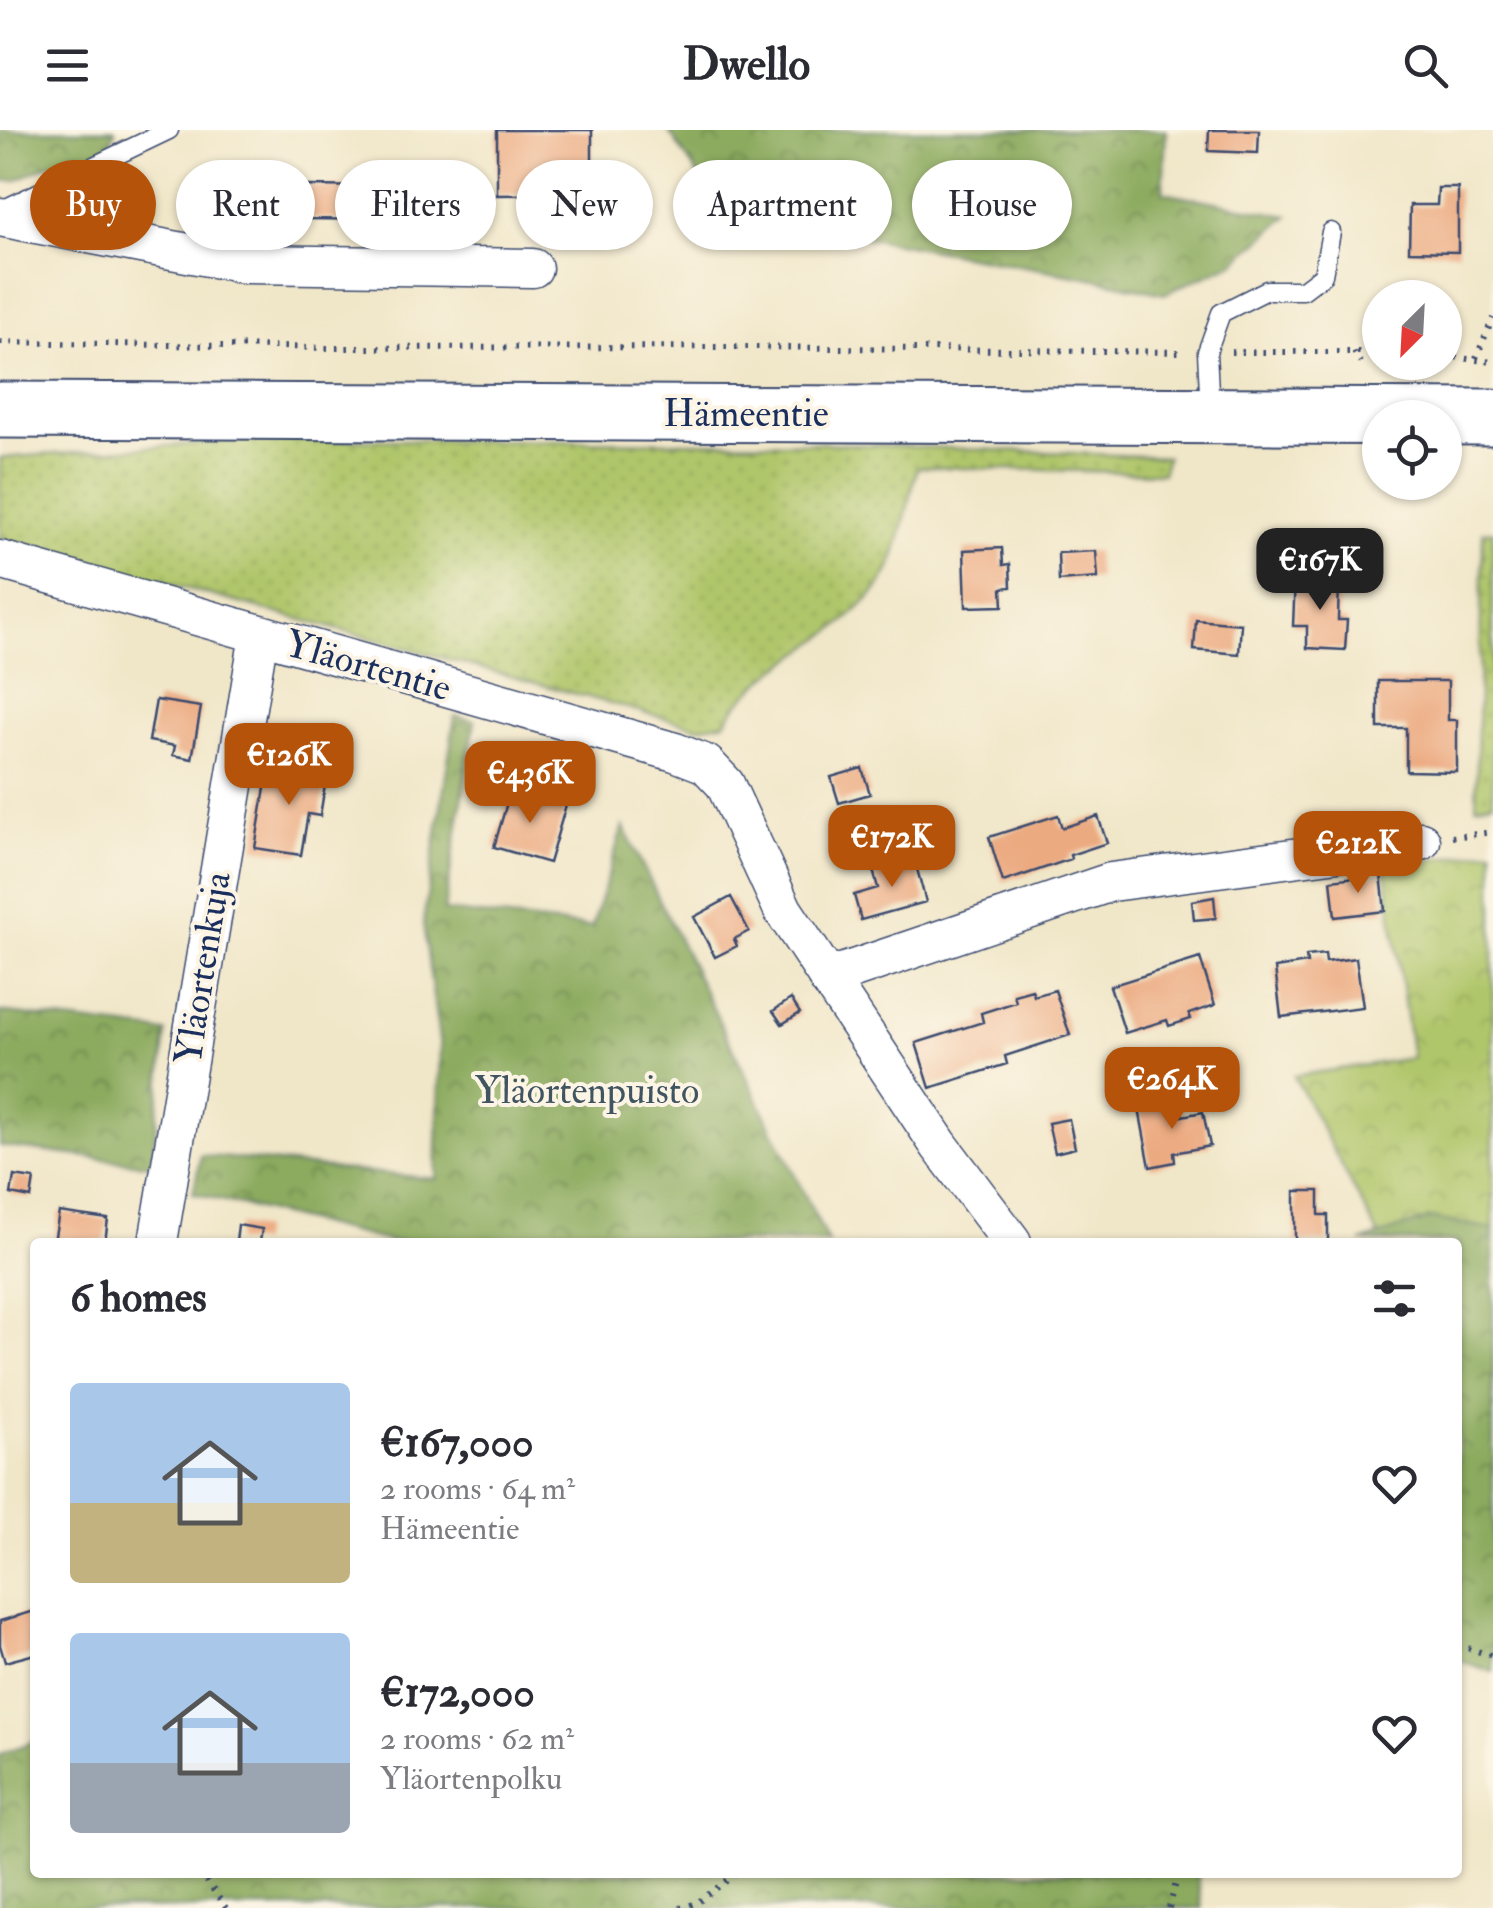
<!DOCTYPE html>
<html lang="en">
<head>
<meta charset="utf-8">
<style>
	:root { --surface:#fff; --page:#f2f2f3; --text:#2b2b33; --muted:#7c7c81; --accent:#b45309 }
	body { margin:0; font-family:"IM FELL Double Pica",serif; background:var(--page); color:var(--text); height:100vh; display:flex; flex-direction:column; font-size:38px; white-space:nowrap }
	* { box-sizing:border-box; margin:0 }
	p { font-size:32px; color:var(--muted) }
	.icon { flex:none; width:55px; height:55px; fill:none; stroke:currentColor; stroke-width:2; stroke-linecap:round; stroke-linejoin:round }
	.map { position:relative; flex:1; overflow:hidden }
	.panel { position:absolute; left:30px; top:1108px; width:1432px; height:640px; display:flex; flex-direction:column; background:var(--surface); border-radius:10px; box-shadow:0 2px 8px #0004 }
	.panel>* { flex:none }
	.banner { position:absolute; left:30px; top:30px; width:1435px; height:90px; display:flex; gap:20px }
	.needle { width:65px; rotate:204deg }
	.controls { position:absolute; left:1362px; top:150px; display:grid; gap:20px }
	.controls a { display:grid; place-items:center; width:100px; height:100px; border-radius:50%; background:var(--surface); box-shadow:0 2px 8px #0004; font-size:50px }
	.price { position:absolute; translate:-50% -85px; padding:0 22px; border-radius:20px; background:var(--accent); color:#fff; font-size:32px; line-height:65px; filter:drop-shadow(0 2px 5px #0008) }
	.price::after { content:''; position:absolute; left:50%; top:60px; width:30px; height:22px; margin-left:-15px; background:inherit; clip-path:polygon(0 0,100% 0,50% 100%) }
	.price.active { background:#222; color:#fff }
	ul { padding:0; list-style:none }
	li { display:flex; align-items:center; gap:30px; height:250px; padding:0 40px }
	li span { display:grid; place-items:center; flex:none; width:280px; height:200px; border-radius:10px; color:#555 }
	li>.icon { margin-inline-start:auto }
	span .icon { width:120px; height:120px; fill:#fffc; stroke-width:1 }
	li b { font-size:42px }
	h2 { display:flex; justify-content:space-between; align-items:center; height:120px; padding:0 40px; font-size:42px }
	.tag { padding:0 35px; border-radius:45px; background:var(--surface); box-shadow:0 2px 8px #0004; font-size:35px; line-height:90px }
	.tag.active { background:var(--accent); color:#fff }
	header { display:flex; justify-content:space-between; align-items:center; height:130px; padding:0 40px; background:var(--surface); font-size:45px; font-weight:700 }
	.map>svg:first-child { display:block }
	.grass { fill:url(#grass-dots); stroke:#667a64; stroke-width:2.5 }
	.forest { fill:url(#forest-crowns); stroke:#546d5e; stroke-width:2.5 }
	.park { fill:url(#park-crowns); stroke:#667a64; stroke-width:2.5 }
	.building { fill:#ecaa81 }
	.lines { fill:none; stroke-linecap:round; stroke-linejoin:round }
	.service-casing { stroke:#3b4a6e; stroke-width:21 }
	.minor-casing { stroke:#3b4a6e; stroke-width:41 }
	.trunk-casing { stroke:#3b4a6e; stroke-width:59 }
	.path { stroke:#3b4a6e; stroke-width:6; stroke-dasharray:2.5 8; stroke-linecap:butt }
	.service { stroke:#fff; stroke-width:18 }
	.minor { stroke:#fff; stroke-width:38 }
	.trunk { stroke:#fff; stroke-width:55 }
	.labels { text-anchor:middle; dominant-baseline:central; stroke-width:8; stroke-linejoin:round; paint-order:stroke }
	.street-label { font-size:38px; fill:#1b2f5e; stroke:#fcf5e5 }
	.park-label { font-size:38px; fill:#405561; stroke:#fcf5e5 }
</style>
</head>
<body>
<header><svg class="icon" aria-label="menu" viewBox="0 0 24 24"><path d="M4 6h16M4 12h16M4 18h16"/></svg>Dwello<svg class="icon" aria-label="search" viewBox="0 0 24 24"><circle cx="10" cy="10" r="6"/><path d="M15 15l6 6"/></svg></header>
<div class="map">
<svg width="1493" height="1778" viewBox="0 0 1493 1778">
	<defs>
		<pattern id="grass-dots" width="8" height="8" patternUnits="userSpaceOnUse" patternTransform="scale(2.5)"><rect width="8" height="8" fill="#b0c66a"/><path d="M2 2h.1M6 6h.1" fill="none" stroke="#97aa5e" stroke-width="1.8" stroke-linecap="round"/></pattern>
		<pattern id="forest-crowns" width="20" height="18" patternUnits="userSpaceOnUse" patternTransform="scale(2.5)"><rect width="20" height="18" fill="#8cab5e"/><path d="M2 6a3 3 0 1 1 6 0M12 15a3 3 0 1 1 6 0" fill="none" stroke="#728c51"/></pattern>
		<pattern id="park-crowns" width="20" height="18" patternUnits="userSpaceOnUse" patternTransform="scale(2.5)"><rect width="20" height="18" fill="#b0c66a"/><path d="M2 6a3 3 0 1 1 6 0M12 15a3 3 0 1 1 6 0" fill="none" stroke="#97aa5e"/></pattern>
	</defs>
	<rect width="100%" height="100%" fill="#fcf5e5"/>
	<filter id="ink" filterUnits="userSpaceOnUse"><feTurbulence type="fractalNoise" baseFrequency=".01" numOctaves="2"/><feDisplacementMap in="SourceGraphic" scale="20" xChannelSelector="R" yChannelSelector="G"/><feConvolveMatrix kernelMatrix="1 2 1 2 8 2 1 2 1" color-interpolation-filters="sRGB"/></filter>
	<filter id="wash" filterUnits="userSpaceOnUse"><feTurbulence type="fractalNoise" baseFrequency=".0048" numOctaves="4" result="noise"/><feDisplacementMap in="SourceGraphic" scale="40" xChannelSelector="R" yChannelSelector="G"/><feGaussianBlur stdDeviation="2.25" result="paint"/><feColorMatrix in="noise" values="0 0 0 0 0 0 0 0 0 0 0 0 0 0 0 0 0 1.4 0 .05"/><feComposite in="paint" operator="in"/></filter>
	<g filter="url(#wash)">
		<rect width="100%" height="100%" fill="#f0e6c8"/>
		<path class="grass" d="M 261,309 L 821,313 L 1167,327 L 1162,343 L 918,337 C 909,364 898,428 885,448 C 844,511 763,530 725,592 L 698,597 L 0,408 L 0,328 Z
			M 1493,401 L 1493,672 L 1476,675 L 1483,402 Z"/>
		<path class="forest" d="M 0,0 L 115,0 L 105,31 L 76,22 L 16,50 L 0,51 Z
			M 668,0 L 1166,0 L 1163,62 L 1288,86 L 1234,133 L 1164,164 L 1091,148 L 779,92 L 707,59 Z
			M 455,586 L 475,591 L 444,781 L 592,797 L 623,696 L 828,1112 L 391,1112 L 193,1063 L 201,1025 L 436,1049 L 440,917 L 423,793 Z
			M 0,882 L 166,902 L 152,1035 L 0,1016 Z
			M 1430,1088 L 1493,1099 L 1493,1542 L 1458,1530 L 1458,1112 L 1361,1112 Z
			M 35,1611 L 35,1742 L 1197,1742 L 1202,1778 L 0,1778 L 0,1624 Z"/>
		<path class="park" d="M 1493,720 L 1493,1099 L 1430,1088 L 1379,1106 L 1294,946 L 1412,928 L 1385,737 Z"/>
		<g id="blocks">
			<path class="building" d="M 497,0 L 592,0 L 592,38 L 622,37 L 622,64 L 497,65 Z
				M 1209,0 L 1259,0 L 1258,23 L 1208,21 Z
				M 308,56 L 450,58 L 449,91 L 308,89 Z
				M 1438,58 L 1458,58 L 1458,122 L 1409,121 L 1410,75 L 1437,75 Z
				M 1002,418 L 1003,435 L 1010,434 L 1011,457 L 1002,458 L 1003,476 L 966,477 L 964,420 Z
				M 1096,421 L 1098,448 L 1059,451 L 1058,423 Z
				M 1295,447 L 1339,449 L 1338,490 L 1347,490 L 1345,520 L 1307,518 L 1307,496 L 1293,496 Z
				M 1196,490 L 1241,494 L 1239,524 L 1194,520 Z
				M 1378,551 L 1448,551 L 1448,590 L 1457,590 L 1457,642 L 1406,641 L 1406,598 L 1378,598 Z
				M 156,570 L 201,577 L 192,629 L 173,625 L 175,616 L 149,611 Z
				M 269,634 L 327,643 L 320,686 L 308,684 L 301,725 L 255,718 Z
				M 862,638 L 870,664 L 839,673 L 831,647 Z
				M 511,659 L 566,675 L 549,733 L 494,717 Z
				M 1058,685 L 1062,698 L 1098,686 L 1107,713 L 1070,725 L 1071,729 L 1003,752 L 989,707 Z
				M 914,728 L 926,772 L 861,790 L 854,765 L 878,758 L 873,740 Z
				M 1381,744 L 1385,781 L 1335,787 L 1331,750 Z
				M 731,767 L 749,801 L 734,809 L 737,816 L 715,827 L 694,787 Z
				M 1214,767 L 1216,788 L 1194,790 L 1192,771 Z
				M 1325,824 L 1326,832 L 1356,828 L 1363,877 L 1281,887 L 1275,838 L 1307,833 L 1306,826 Z
				M 1200,828 L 1215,875 L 1189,884 L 1191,889 L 1169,896 L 1167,890 L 1125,903 L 1110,856 Z
				M 1032,860 L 1034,866 L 1055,860 L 1070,905 L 1005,926 L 1007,934 L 930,958 L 916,913 L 983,892 L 981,883 L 1016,872 L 1014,865 Z
				M 791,869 L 800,883 L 782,894 L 773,881 Z
				M 1179,972 L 1182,986 L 1203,982 L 1210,1016 L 1174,1023 L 1175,1032 L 1150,1037 L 1139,979 Z
				M 1069,989 L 1075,1018 L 1055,1023 L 1048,993 Z
				M 14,1046 L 34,1049 L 31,1068 L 11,1064 Z
				M 1295,1061 L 1319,1061 L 1319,1085 L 1328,1085 L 1328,1112 L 1295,1112 Z
				M 59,1082 L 108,1089 L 105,1112 L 54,1112 Z
				M 238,1095 L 262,1099 L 260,1112 L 236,1112 Z
				M 35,1481 L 35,1524 L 5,1532 L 0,1515 L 0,1491 Z"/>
		</g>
	</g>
	<g filter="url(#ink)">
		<use href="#blocks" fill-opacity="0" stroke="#3b4a6e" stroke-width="2.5"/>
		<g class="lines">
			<g class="service-casing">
				<path id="service" d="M 0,81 L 169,0
					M 1210,281 L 1207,222 L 1221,183 L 1267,160 L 1303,160 L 1323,145 L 1331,102"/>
			</g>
			<g class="minor-casing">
				<path id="minor" d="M 0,87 L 245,134 L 533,138
					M 0,430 L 675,622 L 706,634 L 725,654 L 783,780 L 939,1015 L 1012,1112
					M 827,848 L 1111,752 L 1421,711
					M 158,1112 L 259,505"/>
			</g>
			<g class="trunk-casing">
				<path id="trunk" d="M 0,280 L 1493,287"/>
			</g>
			<path class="path" d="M 0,212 L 332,218 L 751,217 L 1184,222
				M 1231,222 L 1380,222
				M 1354,222 L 1364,238
				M 1445,226 L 1493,232
				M 1476,228 L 1493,188
				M 1452,707 L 1493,702
				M 1458,1515 L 1493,1526
				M 200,1742 L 226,1778
				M 680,1778 L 697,1773 L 738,1742
				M 1169,1778 L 1179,1742"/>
			<use href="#service" class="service"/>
			<use href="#minor" class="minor"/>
			<use href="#trunk" class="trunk"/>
		</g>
	</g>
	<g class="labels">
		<g class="street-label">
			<text x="746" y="284">Hämeentie</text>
			<text transform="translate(368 536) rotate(16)">Yläortentie</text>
			<text transform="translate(203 838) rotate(-81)">Yläortenkuja</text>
		</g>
		<g class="park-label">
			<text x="587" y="961">Yläortenpuisto</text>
		</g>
	</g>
</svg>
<div class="controls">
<a><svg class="needle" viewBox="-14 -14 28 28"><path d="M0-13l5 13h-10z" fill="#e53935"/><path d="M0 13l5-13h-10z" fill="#7c7c81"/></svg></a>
<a><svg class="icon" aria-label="locate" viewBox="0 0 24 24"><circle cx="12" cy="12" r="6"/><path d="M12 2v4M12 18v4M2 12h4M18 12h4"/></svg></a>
</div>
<b class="price active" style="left:1320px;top:483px">€167K</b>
<b class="price" style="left:289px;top:678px">€126K</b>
<b class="price" style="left:530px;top:696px">€436K</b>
<b class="price" style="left:892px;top:760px">€172K</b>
<b class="price" style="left:1358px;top:766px">€212K</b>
<b class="price" style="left:1172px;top:1002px">€264K</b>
<div class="banner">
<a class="tag active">Buy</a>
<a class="tag">Rent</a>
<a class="tag">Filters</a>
<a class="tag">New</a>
<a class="tag">Apartment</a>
<a class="tag">House</a>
</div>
<section class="panel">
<h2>6 homes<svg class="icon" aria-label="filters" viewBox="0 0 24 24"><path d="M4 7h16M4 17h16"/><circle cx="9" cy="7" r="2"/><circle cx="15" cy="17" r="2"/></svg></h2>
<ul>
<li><span style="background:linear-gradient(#a9c7e8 60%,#c2b280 0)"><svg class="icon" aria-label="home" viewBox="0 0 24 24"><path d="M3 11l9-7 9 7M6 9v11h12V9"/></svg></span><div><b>€167,000</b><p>2 rooms · 64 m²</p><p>Hämeentie</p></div><svg class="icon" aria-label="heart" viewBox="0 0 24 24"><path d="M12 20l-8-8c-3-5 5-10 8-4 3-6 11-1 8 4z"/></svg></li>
<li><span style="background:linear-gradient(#a9c7e8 65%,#9aa5b1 0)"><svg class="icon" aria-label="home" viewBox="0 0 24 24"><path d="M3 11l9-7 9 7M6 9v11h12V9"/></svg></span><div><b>€172,000</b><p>2 rooms · 62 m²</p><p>Yläortenpolku</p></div><svg class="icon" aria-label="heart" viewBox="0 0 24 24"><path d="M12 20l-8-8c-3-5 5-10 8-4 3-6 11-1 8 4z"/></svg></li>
</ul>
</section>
</div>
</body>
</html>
